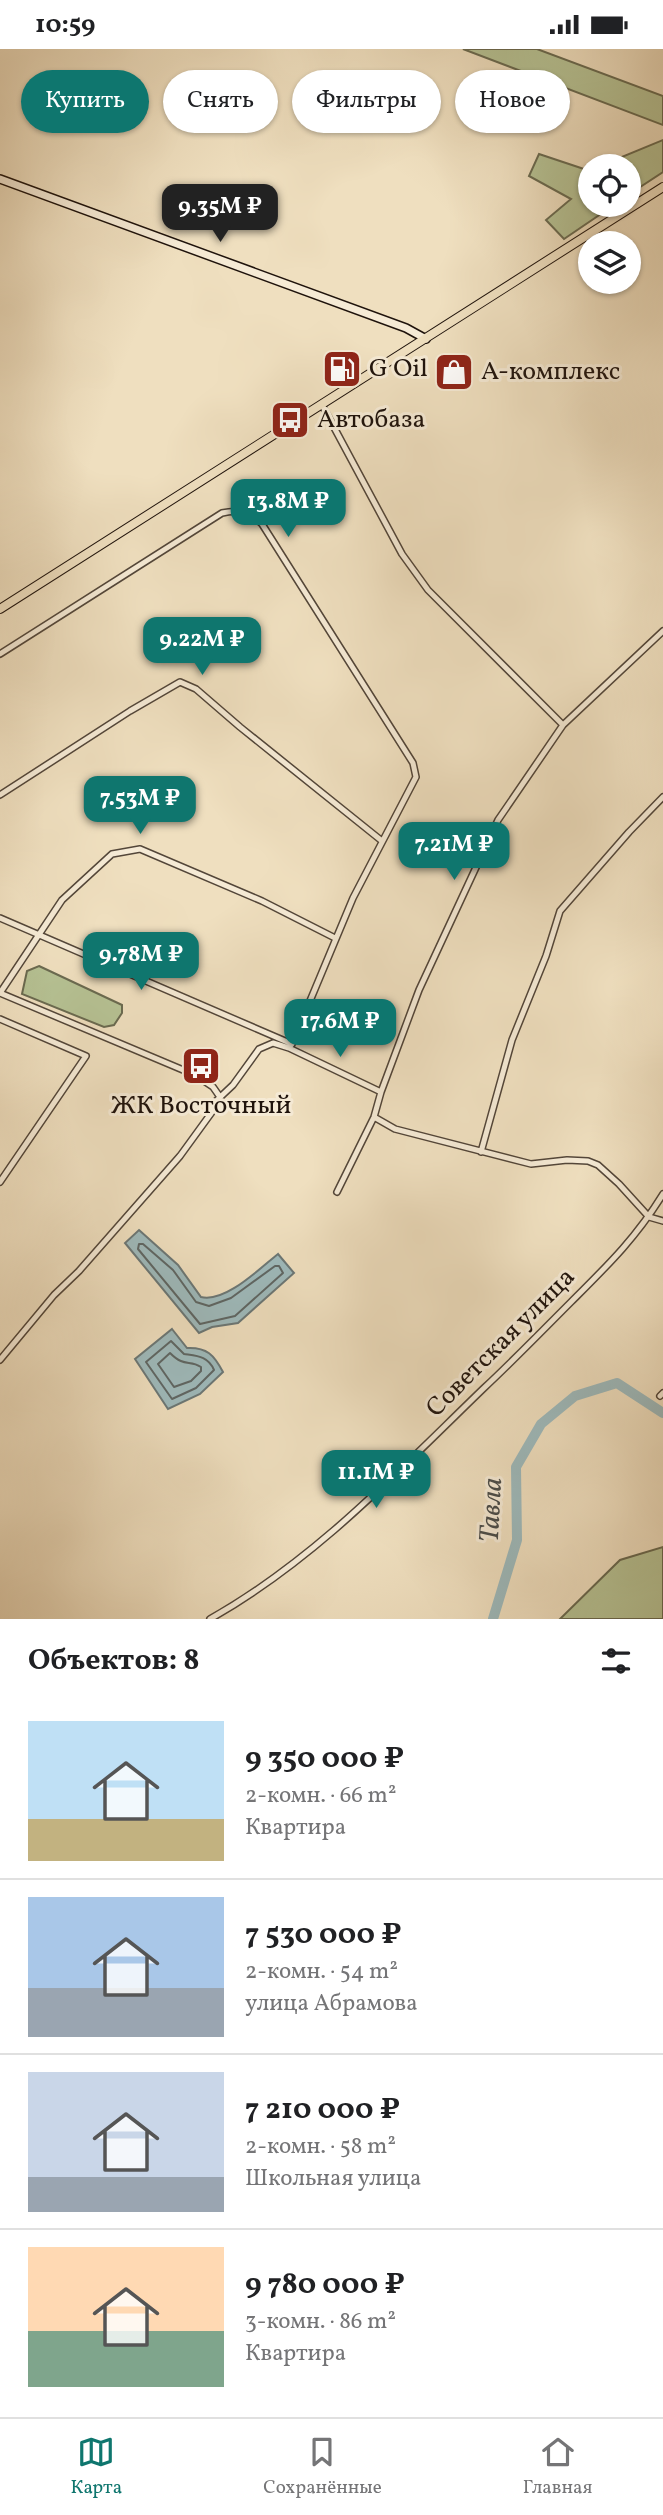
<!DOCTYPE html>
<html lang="ru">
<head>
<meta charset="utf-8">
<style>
	:root { --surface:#fff; --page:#f2f2f2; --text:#202124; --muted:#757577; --line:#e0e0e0; --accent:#0f766e }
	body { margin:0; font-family:Vollkorn,serif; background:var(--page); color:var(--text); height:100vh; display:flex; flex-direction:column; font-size:26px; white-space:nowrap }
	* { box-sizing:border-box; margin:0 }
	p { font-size:23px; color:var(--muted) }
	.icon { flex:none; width:38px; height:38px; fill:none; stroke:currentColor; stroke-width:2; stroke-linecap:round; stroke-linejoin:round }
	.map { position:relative; height:1570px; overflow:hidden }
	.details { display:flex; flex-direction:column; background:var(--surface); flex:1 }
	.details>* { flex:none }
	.hud { position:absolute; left:21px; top:21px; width:621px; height:63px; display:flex; gap:14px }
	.tools { position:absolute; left:578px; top:105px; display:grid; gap:14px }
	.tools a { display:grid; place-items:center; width:63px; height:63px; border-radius:50%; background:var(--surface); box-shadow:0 2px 5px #0004; font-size:35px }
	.price { position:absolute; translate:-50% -60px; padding:0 16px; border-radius:14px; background:var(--accent); color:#fff; font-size:23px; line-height:46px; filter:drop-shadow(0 2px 4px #0008) }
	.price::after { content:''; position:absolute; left:50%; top:42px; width:21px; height:16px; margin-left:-10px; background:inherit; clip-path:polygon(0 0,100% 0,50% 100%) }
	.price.current { background:#222; color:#fff }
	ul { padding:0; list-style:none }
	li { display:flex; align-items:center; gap:21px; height:175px; padding:0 28px }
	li+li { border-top:2px solid var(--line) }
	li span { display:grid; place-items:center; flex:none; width:196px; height:140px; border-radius:0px; color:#555 }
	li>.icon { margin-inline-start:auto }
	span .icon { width:84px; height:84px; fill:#fffc; stroke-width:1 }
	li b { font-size:30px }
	h2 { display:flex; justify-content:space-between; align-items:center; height:84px; padding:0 28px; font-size:30px }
	.pill { padding:0 24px; border-radius:32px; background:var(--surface); box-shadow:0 2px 5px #0004; font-size:24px; line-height:63px }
	.pill.current { background:var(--accent); color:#fff }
	.status { display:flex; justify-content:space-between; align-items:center; height:49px; padding:0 35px; background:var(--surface); direction:ltr }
	.status svg { height:19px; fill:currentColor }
	.dock { display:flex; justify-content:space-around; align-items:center; height:98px; border-top:2px solid var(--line); background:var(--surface); font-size:19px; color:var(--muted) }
	.dock a { display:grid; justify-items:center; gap:4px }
	.dock .current { color:var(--accent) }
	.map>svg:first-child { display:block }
	.green { fill:#b6c294; stroke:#6a6a50; stroke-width:2 }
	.water { fill:#9ebabc; stroke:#6b7776; stroke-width:2 }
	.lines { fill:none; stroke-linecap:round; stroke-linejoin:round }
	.shore { stroke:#5e6664; stroke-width:2 }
	.river { stroke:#9ebabc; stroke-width:10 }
	.street-casing { stroke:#534639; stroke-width:8 }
	.secondary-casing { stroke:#1f130c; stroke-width:10 }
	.primary-casing { stroke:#1f130c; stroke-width:10 }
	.street { stroke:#f5ead5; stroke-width:5 }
	.secondary { stroke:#f5ead5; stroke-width:7 }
	.primary { stroke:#efdfbf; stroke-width:8 }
	.labels { text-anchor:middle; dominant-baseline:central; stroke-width:6; stroke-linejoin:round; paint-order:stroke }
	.poi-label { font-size:26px; fill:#1f130c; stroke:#f5ead5; text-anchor:start }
	.street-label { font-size:26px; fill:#1f130c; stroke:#f5ead5 }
	.water-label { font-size:28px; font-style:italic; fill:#4b4d4a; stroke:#f5ead5 }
</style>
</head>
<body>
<div class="status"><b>10:59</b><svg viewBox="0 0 49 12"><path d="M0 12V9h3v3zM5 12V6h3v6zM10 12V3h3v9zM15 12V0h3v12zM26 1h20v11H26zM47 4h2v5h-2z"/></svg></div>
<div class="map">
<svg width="663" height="1570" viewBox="0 0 663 1570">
	<rect width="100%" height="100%" fill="#efdfbf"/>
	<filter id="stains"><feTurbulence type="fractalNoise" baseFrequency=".00286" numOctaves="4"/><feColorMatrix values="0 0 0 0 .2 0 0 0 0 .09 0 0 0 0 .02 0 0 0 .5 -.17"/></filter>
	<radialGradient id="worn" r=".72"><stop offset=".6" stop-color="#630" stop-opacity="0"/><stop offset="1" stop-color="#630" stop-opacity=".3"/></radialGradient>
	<path class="green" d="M 463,0 L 537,0 L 663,47 L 663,76 Z
		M 663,91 L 663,123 L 628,146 L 628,117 L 600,117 Z
		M 539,105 L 590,122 L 590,156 L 614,156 L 564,190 L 546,171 L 571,150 L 529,127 Z
		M 39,917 L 122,956 L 122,964 L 114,976 L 104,978 L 22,945 L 27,922 Z
		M 663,1498 L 663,1570 L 560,1570 L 620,1511 Z"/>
	<path class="water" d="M 139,1181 L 178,1216 L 201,1248 C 225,1254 259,1220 278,1205 L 294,1224 L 238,1274 L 212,1278 L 199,1284 L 125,1194 Z
		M 172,1280 L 187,1299 C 207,1298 214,1306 223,1323 L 200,1345 L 168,1360 L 135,1310 Z"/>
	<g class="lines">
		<path class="shore" d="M 139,1195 L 143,1195 L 173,1221 L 196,1253 L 209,1257 L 231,1249 L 275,1217 L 279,1217 L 283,1224 L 235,1267 L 200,1275 L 138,1200 Z
			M 171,1292 L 184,1305 C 197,1307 208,1307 214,1321 L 196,1339 L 172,1350 L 146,1313 Z
			M 170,1304 C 185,1319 189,1310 201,1318 L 201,1322 L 191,1332 L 174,1338 L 158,1315 Z"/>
		<path class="river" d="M 493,1570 L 517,1491 L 516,1418 L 541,1375 L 575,1347 L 617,1334 L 663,1364"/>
		<g class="street-casing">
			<path id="street" d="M 322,356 L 402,505 L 428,541 L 563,676
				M 0,605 L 222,464 C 239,460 249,463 262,475 L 413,714 L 416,728 L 353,849 L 292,995
				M 0,746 L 130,662 L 180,633 L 196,640 L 240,678 L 382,792
				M 0,869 L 292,995
				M 0,944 L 62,851 L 112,805 L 140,800 L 262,852 L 335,889
				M 0,944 L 195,1026 L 213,1038 L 220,1048
				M 0,970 L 86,1007 L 0,1133
				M 289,999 L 381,1043
				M 374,1068 L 395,1080 L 531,1115 L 567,1111 L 588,1112 L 598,1116 L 619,1135 L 649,1168 L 663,1172
				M 481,1103 L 512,991 L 546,907 L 560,862 L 629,783 L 663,748
				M 337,1143 L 374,1068 L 381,1043 L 419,941 L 498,771 L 563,676 L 663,582
				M 0,1311 L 54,1246 L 79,1222 L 180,1107 L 212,1063 L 216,1052 L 233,1036 L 259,1000 L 273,994 L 289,999 L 292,995
				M 660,1347 L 663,1344
				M 210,1570 C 315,1511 398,1422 484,1339 C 514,1311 542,1282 571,1253 C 607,1217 636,1189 663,1145"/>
		</g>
		<g class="secondary-casing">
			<path id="secondary" d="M 0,130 L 406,279 L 426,290"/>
		</g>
		<g class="primary-casing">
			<path id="primary" d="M 0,560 L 663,138"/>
		</g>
		<use href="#street" class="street"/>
		<use href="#secondary" class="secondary"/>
		<use href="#primary" class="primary"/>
	</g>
	<defs>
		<g id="fuel-square" transform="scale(2.0125)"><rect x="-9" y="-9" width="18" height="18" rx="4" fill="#8f2418" stroke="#f5ead5"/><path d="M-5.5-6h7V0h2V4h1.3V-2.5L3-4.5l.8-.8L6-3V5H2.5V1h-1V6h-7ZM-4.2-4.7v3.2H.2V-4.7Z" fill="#fff"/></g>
		<g id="shop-square" transform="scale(2.0125)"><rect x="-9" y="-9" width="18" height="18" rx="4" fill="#8f2418" stroke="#f5ead5"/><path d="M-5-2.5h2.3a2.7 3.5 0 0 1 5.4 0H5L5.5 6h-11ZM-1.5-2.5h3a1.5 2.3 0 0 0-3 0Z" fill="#fff"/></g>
		<g id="bus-square" transform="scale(2.0125)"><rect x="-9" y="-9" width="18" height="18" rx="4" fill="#8f2418" stroke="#f5ead5"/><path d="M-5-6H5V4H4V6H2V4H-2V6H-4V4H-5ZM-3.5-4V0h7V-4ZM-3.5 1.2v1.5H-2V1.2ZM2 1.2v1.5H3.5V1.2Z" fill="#fff"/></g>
	</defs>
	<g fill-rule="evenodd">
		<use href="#fuel-square" x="342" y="320"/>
		<use href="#shop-square" x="454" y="323"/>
		<use href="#bus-square" x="290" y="371"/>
		<use href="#bus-square" x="201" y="1017"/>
	</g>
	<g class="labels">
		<g class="poi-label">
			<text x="369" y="320">G Oil</text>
			<text x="481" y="323">А-комплекс</text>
			<text x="317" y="371">Автобаза</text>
			<text x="201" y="1057" text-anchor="middle">ЖК Восточный</text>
		</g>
		<g class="street-label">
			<text transform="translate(501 1294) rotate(-45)">Советская улица</text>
		</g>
		<g class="water-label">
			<text transform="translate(492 1461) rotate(-87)">Тавла</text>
		</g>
	</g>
	<rect width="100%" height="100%" filter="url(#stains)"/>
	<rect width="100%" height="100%" fill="url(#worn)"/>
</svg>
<div class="tools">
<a><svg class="icon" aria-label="locate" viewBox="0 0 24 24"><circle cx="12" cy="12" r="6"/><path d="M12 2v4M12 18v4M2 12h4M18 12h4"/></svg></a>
<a><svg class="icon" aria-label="layers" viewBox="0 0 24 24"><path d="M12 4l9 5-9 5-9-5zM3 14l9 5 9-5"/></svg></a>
</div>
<b class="price current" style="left:220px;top:195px">9.35M ₽</b>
<b class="price" style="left:288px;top:490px">13.8M ₽</b>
<b class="price" style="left:202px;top:628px">9.22M ₽</b>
<b class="price" style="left:140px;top:787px">7.53M ₽</b>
<b class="price" style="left:454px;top:833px">7.21M ₽</b>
<b class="price" style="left:141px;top:943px">9.78M ₽</b>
<b class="price" style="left:340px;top:1010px">17.6M ₽</b>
<b class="price" style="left:376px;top:1461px">11.1M ₽</b>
<div class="hud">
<a class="pill current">Купить</a>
<a class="pill">Снять</a>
<a class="pill">Фильтры</a>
<a class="pill">Новое</a>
</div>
</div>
<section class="details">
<h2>Объектов: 8<svg class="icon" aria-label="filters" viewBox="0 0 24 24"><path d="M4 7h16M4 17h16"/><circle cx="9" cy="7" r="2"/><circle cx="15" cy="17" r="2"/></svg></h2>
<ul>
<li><span style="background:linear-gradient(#bfe0f5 70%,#c2b280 0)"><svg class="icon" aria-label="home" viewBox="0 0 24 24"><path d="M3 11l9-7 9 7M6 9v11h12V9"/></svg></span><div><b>9 350 000 ₽</b><p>2-комн. · 66 m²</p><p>Квартира</p></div></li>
<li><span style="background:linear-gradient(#a9c7e8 65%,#9aa5b1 0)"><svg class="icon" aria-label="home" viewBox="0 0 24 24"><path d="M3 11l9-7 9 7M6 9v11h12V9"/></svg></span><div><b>7 530 000 ₽</b><p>2-комн. · 54 m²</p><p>улица Абрамова</p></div></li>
<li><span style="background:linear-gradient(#c9d6e8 75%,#9aa5b1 0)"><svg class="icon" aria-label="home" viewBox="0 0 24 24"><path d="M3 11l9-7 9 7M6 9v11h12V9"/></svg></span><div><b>7 210 000 ₽</b><p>2-комн. · 58 m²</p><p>Школьная улица</p></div></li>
<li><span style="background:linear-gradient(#ffd9b3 60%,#7fa58c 0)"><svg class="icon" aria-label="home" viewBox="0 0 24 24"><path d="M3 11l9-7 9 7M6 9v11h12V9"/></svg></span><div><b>9 780 000 ₽</b><p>3-комн. · 86 m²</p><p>Квартира</p></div></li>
</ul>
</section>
<nav class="dock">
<a class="current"><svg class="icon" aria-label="map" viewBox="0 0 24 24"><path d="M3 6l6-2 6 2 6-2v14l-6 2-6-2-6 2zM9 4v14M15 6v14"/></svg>Карта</a>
<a><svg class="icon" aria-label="saved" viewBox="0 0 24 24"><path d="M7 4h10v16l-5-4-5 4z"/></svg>Сохранённые</a>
<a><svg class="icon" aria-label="home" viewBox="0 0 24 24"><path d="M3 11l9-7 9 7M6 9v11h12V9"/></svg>Главная</a>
</nav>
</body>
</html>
